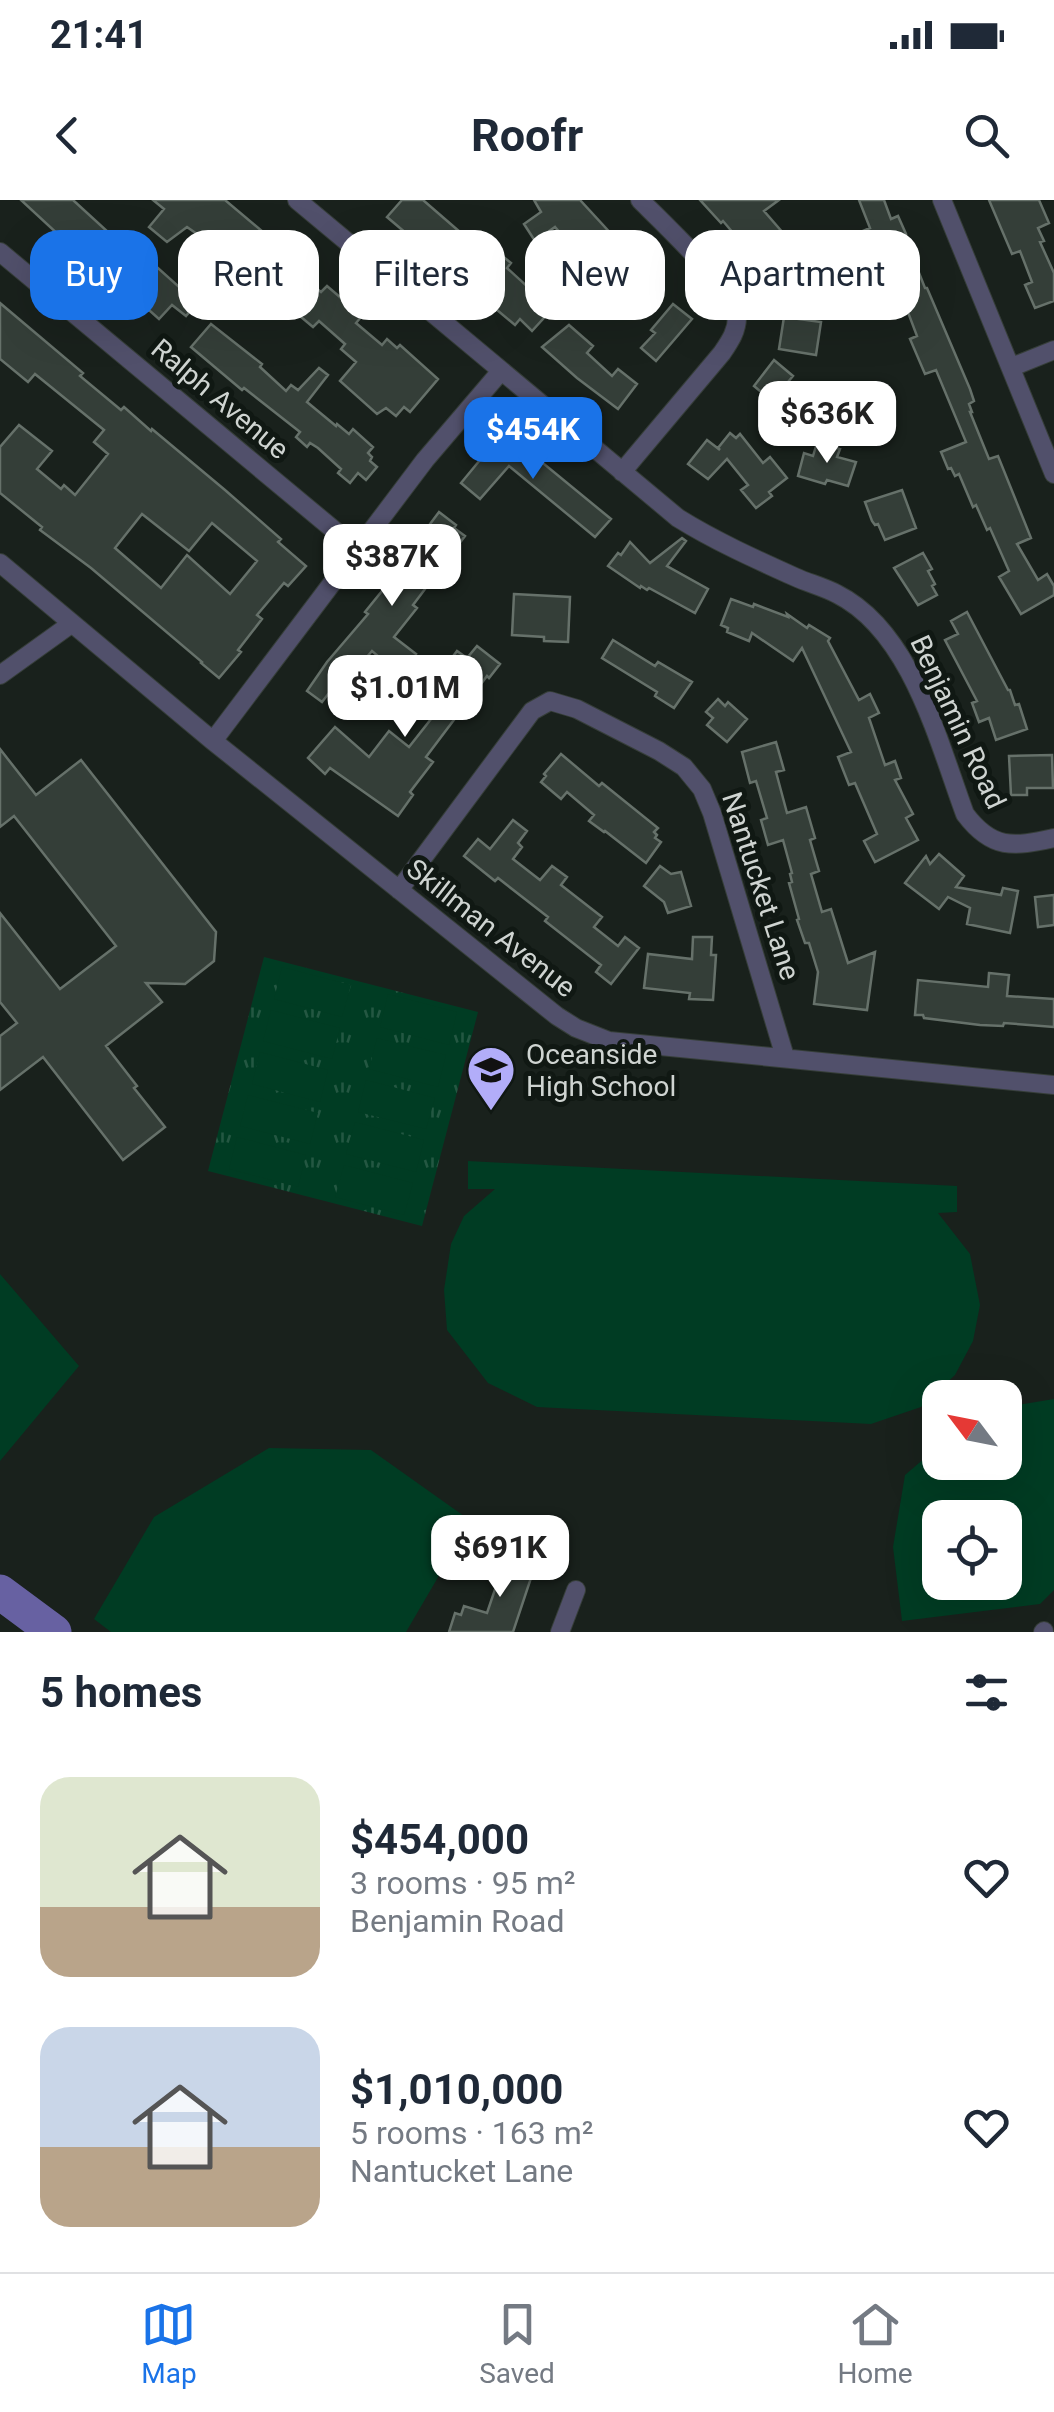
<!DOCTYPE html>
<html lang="en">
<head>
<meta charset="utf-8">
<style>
	:root { --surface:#fff; --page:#f2f2f3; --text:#1f2937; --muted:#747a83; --line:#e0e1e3; --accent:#1a73e8 }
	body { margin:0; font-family:Roboto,sans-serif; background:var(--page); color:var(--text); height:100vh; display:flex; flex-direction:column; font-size:38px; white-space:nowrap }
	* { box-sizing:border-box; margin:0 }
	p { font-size:32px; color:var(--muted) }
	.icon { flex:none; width:55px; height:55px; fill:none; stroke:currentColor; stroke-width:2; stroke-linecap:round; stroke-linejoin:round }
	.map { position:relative; height:1432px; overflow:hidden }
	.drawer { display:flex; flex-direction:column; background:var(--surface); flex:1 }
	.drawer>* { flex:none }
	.banner { position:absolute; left:30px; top:30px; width:995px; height:90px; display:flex; gap:20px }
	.needle { width:65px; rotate:302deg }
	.buttons { position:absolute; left:922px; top:1180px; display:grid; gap:20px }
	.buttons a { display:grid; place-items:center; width:100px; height:100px; border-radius:20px; background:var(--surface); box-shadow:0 10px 40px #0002; font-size:50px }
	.price { position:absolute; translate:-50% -85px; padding:0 22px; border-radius:20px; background:#fff; color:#222; font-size:32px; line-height:65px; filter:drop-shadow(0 2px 5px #0008) }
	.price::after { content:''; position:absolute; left:50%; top:60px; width:30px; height:22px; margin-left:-15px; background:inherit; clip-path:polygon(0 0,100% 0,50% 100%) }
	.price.active { background:var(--accent); color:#fff }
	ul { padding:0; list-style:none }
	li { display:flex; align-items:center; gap:30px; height:250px; padding:0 40px }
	li span { display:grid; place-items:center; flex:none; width:280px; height:200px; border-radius:30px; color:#555 }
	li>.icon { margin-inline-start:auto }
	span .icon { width:120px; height:120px; fill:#fffc; stroke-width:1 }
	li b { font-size:42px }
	h2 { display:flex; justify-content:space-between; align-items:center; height:120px; padding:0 40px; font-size:42px }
	.pill { padding:0 35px; border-radius:30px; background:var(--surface); box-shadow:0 10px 40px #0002; font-size:35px; line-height:90px }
	.pill.active { background:var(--accent); color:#fff }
	.status { display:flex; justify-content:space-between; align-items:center; height:70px; padding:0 50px; background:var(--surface); direction:ltr }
	.status svg { height:28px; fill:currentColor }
	header { display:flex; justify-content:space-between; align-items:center; height:130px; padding:0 40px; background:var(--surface); font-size:45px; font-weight:700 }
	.dock { display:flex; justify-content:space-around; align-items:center; height:140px; border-top:2px solid var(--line); background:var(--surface); font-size:28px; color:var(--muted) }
	.dock a { display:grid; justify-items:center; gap:5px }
	.dock .active { color:var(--accent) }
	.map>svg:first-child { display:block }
	.park { fill:url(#park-tufts) }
	.pitch { fill:#003c23; fill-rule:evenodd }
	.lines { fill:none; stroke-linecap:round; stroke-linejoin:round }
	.river { stroke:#6761a2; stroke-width:35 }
	.building { fill:#343e38; stroke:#66716a; stroke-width:2.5; fill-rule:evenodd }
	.street-casing { stroke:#363e39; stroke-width:20 }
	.street { stroke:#51506b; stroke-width:18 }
	.labels { text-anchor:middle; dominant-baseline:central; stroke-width:10; stroke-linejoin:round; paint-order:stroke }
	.street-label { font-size:28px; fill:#cfd4d1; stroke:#101813 }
	.poi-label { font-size:28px; fill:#cfd4d1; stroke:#101813; text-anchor:start }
</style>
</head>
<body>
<div class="status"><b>21:41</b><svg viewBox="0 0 49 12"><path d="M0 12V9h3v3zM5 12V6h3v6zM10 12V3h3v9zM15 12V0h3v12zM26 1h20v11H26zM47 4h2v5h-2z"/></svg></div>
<header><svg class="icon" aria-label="back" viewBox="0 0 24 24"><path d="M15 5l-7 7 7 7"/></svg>Roofr<svg class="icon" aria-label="search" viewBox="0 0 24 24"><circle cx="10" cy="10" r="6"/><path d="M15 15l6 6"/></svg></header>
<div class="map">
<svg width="1054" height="1432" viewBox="0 0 1054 1432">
	<defs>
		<pattern id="park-tufts" width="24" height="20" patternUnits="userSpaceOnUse" patternTransform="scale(2.5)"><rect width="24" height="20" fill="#003c23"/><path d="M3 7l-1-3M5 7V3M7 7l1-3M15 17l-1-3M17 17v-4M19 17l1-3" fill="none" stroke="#245742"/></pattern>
	</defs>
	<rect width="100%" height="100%" fill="#19211c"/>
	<path class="park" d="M 264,757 L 478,812 L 422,1026 L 208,971 Z"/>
	<path class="pitch" d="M 282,767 L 351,785 L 342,817 L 274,799 Z
		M 388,794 L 457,812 L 449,845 L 380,827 Z
		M 271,810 L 340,828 L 332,859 L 263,841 Z
		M 377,838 L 446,855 L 438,887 L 369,869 Z
		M 260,852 L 328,870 L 320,902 L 252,884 Z
		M 366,880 L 435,898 L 426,929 L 358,912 Z
		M 248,895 L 318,913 L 310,944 L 240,926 Z
		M 355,922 L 424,940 L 416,972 L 346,954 Z
		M 237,937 L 306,955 L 298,987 L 229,969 Z
		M 468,961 L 957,986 L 957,1012 L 938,1013 L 970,1054 L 980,1105 L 973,1141 L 955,1175 L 921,1207 L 871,1224 L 537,1207 L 488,1183 L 447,1130 L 444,1090 L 451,1044 L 464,1016 L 495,989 L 468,989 Z
		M 344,965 L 413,983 L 404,1015 L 335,997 Z
		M 0,1074 L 79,1166 L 0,1261 Z
		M 1054,1199 L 1054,1390 L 1040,1404 L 902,1421 L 893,1347 L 905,1275 L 940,1245 L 940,1262 L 1005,1262 L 1005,1207 ZM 940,1318 L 1005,1318 L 1005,1382 L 940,1382 Z
		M 269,1248 L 371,1250 L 471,1321 L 406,1432 L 111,1432 L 94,1419 L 154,1317 Z"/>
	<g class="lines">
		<path class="river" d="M 0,1392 L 54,1432"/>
	</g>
	<path class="building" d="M 21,0 L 73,0 L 144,65 L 149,60 L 197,103 L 186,116 L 172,105 L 159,119 L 74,43 L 72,44 L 64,37 L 62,38 Z
		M 153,0 L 225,0 L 301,64 L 295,71 L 321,92 L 327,86 L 362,116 L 356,123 L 382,145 L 387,139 L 397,148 L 400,145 L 438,179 L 410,212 L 404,207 L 396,216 L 386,208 L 377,214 L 340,181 L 356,162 L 341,149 L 345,144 L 319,121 L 313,127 L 295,112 L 299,108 L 261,76 L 240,100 L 223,85 L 236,70 L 197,34 L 187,27 L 167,42 L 149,27 L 164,9 Z
		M 402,0 L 423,0 L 468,39 L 446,67 L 387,17 Z
		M 534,0 L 580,0 L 649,75 L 629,93 L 595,48 L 593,49 L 585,40 L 584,42 L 581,39 L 572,47 L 555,27 L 535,41 L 524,24 L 541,12 Z
		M 700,0 L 779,0 L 764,11 L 791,42 L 810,36 L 818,49 L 805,56 L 817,86 L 782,102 L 760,56 L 756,60 L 723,21 L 721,23 Z
		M 859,0 L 884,0 L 891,19 L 898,16 L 906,34 L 904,35 L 925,88 L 927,88 L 970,189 L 974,201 L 969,204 L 972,212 L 970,212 L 989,259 L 998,256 L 1031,338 L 1017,344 L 1038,380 L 1047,374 L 1054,386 L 1054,395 L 1021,414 L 999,377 L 1009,371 L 990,328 L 987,330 L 976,305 L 973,307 L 959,274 L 955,276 L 951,268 L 948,269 L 941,252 L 966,242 L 936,170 L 925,174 L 910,139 L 917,136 L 900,91 L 889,95 L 881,74 L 871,77 L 859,48 L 868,44 L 863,31 L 870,28 Z
		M 989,0 L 1039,0 L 1049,23 L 1038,28 L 1044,41 L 1040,42 L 1054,73 L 1054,101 L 1035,108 L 1025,85 L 1032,82 L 1020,51 L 1012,54 Z
		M 490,46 L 511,63 L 507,68 L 552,109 L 532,131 L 520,119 L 515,125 L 452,72 Z
		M 0,103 L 83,173 L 80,176 L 121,210 L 124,207 L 151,231 L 152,229 L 225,290 L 281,339 L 278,342 L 306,366 L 288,386 L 284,383 L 257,415 L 262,419 L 238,450 L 241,452 L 219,478 L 201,463 L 202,462 L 91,368 L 40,330 L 42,327 L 0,293 L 0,247 L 19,225 L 52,251 L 37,269 L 61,289 L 64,285 L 75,295 L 108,254 L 94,242 L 104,230 L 35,174 L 28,182 L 0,159 ZM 142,314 L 189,351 L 212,323 L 257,361 L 230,394 L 187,355 L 161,388 L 115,348 Z
		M 673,104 L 692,119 L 656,161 L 641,148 L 655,133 L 651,130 Z
		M 784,117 L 821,122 L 816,155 L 779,149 Z
		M 211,124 L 262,164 L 260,167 L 286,191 L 291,185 L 298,190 L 319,168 L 328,175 L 307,202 L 336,226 L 337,224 L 349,234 L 353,229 L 373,247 L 368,253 L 372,257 L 370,261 L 377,267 L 366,280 L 358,273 L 350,283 L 338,273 L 341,269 L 318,248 L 310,243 L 307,247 L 296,237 L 300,232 L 244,188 L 242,190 L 191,147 Z
		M 569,125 L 593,146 L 587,153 L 612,176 L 618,169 L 637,184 L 618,209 L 577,178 L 542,147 Z
		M 774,160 L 793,176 L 772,201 L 754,186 Z
		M 504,231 L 611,319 L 595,337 L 509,266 L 480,299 L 461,283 Z
		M 730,233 L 736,238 L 740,234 L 763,263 L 770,257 L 787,278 L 769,292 L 772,296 L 756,308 L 741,290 L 748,285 L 727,259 L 708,279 L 688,264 L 707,240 L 720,250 L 718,248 Z
		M 817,243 L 840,249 L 837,257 L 856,262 L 848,286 L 827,280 L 825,284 L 798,276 L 804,253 L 813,256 Z
		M 902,290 L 916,328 L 885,340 L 878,324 L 875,325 L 872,321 L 865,302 Z
		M 439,312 L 456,325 L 454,328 L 465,336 L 413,405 L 417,408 L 394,437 L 416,454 L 399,474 L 372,451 L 348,479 L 343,475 L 322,502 L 307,491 L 327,462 L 368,414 L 365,412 L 403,365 L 401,363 Z
		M 682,338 L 686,341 L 667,366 L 708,389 L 695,413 L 649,388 L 647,390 L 641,386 L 640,388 L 608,366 L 618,353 L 621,355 L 630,342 L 650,363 Z
		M 923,353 L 932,369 L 928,371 L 935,384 L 932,386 L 937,395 L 918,405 L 894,368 Z
		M 514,394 L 570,397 L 568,442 L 544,441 L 544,437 L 512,435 Z
		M 731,399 L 753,407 L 754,404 L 788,417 L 787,414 L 807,428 L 809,425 L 830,438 L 828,441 L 859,500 L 870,494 L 879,513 L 869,518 L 885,565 L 895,561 L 901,578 L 895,580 L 913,614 L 906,618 L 918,640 L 875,662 L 864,641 L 877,634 L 855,583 L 849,585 L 838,557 L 851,552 L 802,448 L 793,461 L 752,433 L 749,441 L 727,432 L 728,428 L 721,425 Z
		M 967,412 L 1008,490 L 1010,490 L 1015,505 L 1019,504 L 1027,529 L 996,540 L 989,518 L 979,522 L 972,503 L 977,501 L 945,440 L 958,434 L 951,421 Z
		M 613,440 L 655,466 L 658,462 L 692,482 L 674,508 L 655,496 L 657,492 L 602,458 Z
		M 477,446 L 500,464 L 489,478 L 487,476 L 426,557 L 433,562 L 410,592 L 413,595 L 398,616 L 330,568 L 325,574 L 308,558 L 335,527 L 369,557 L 389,531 L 409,547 L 431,519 L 426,516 L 438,500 L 435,498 L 454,473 L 445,467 L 457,451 L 467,458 Z
		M 718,499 L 725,506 L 728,502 L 747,519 L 727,542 L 707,525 L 713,518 L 706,512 Z
		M 776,542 L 784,570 L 776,572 L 787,613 L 806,607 L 815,638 L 810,640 L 819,671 L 811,674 L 822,712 L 831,709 L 848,763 L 875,752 L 867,810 L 814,804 L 818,772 L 809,743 L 805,743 L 797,720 L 799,719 L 789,683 L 792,682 L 790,674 L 792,673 L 783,640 L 768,645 L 761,620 L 767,618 L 756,581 L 750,583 L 742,552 Z
		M 0,549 L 36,595 L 81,560 L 216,732 L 214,761 L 185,784 L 146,783 L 162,802 L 106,846 L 137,886 L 134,888 L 165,927 L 123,960 L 43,857 L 0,890 L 0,836 L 17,823 L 0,802 L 0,713 L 60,789 L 116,746 L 14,616 L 0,627 Z
		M 561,554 L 599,586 L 602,583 L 658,628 L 654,632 L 657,635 L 655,638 L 661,642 L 646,663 L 605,631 L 604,632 L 589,621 L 594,615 L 567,592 L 561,599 L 541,582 L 546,576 L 544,574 Z
		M 1052,555 L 1053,588 L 1027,588 L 1027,595 L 1011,595 L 1009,556 Z
		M 513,620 L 527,631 L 518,643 L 522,647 L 513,659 L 540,680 L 552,666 L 567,677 L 561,685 L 602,717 L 594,727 L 618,746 L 625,737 L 639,748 L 611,784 L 596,772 L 601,765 L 545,721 L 548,717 L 498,678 L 495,681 L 464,656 L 478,639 L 490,649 Z
		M 939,654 L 964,676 L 956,687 L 1001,695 L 1003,688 L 1018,691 L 1010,733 L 967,724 L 970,708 L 948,697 L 939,709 L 905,683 L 926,656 L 930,664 Z
		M 660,666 L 671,674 L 681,672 L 691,706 L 668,713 L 664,702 L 644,686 Z
		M 1054,695 L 1054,725 L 1038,727 L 1035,697 Z
		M 693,737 L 712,737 L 711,755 L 716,755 L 713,800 L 689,799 L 690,793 L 644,788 L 648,754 L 692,759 Z
		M 989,773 L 1009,775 L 1007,796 L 1054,799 L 1054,827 L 1004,823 L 1003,826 L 980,825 L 924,818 L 923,815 L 915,815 L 918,780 L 988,787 Z
		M 514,1348 L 533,1355 L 527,1373 L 532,1375 L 513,1432 L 449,1432 L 455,1413 L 461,1415 L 464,1406 L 487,1413 L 503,1366 L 508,1367 Z"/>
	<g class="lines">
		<g class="street-casing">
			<path id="street" d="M 297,0 L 678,318 C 715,341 755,359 795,377 C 808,383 824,387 837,394 C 911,431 938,541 965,614 C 992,650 1013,647 1054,638
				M 942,0 L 1054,274
				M 0,52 L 358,350
				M 1012,167 L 1054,150
				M 622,272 L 722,153 C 730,141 737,131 737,117 C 738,93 660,20 640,0
				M 0,363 L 213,541 L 557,816 L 576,828 L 609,841 L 1054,885
				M 0,475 L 71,424
				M 213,541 L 425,260 L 501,171
				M 399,690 L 532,511 L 550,501 L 577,509 L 659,551 L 684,567 L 702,589 L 712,613 L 785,857
				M 560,1432 L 576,1390
				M 1043,1432 L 1044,1431"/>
		</g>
		<use href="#street" class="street"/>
	</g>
	<defs>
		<g id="school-pin" transform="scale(2.5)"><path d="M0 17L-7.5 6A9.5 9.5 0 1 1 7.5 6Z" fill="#b2adf9" stroke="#101813"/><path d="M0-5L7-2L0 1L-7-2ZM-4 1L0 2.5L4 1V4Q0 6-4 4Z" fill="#111"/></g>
	</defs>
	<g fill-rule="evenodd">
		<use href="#school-pin" x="491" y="870"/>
	</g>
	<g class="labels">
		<g class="street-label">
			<text transform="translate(220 199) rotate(40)">Ralph Avenue</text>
			<text transform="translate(958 522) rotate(65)">Benjamin Road</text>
			<text transform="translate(761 686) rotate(72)">Nantucket Lane</text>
			<text transform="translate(491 728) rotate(38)">Skillman Avenue</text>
		</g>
		<g class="poi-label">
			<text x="526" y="854">Oceanside<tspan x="526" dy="32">High School</tspan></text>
		</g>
	</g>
</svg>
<div class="buttons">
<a><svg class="needle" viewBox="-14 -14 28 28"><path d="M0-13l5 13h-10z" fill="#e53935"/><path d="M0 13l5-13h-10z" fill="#747a83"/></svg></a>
<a><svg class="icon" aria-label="locate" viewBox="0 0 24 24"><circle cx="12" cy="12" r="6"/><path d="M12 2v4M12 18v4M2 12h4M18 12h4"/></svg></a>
</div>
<b class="price" style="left:827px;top:266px">$636K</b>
<b class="price active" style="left:533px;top:282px">$454K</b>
<b class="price" style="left:392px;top:409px">$387K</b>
<b class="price" style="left:405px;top:540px">$1.01M</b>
<b class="price" style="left:500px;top:1400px">$691K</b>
<div class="banner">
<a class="pill active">Buy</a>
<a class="pill">Rent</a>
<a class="pill">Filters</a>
<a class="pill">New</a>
<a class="pill">Apartment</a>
</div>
</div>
<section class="drawer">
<h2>5 homes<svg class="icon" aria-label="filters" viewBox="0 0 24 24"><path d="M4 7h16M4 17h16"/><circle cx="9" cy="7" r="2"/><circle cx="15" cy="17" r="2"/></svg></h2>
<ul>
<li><span style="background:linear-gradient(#dfe7d0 65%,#b9a48a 0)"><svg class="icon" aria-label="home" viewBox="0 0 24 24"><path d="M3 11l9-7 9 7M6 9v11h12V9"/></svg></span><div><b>$454,000</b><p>3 rooms · 95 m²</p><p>Benjamin Road</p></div><svg class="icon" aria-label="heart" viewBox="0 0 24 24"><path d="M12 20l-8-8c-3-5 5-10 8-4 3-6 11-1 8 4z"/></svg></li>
<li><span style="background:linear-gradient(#c9d6e8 60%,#b9a48a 0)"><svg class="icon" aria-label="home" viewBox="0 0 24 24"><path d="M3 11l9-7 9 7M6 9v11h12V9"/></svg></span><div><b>$1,010,000</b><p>5 rooms · 163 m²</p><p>Nantucket Lane</p></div><svg class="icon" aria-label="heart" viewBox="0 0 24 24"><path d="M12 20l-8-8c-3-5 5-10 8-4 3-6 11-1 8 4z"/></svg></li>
</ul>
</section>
<nav class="dock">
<a class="active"><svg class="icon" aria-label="map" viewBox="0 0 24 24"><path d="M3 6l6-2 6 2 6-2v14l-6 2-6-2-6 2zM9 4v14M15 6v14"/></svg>Map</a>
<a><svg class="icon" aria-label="saved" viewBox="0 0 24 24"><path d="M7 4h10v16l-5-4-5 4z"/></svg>Saved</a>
<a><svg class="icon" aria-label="home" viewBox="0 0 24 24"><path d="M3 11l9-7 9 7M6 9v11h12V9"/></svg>Home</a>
</nav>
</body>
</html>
